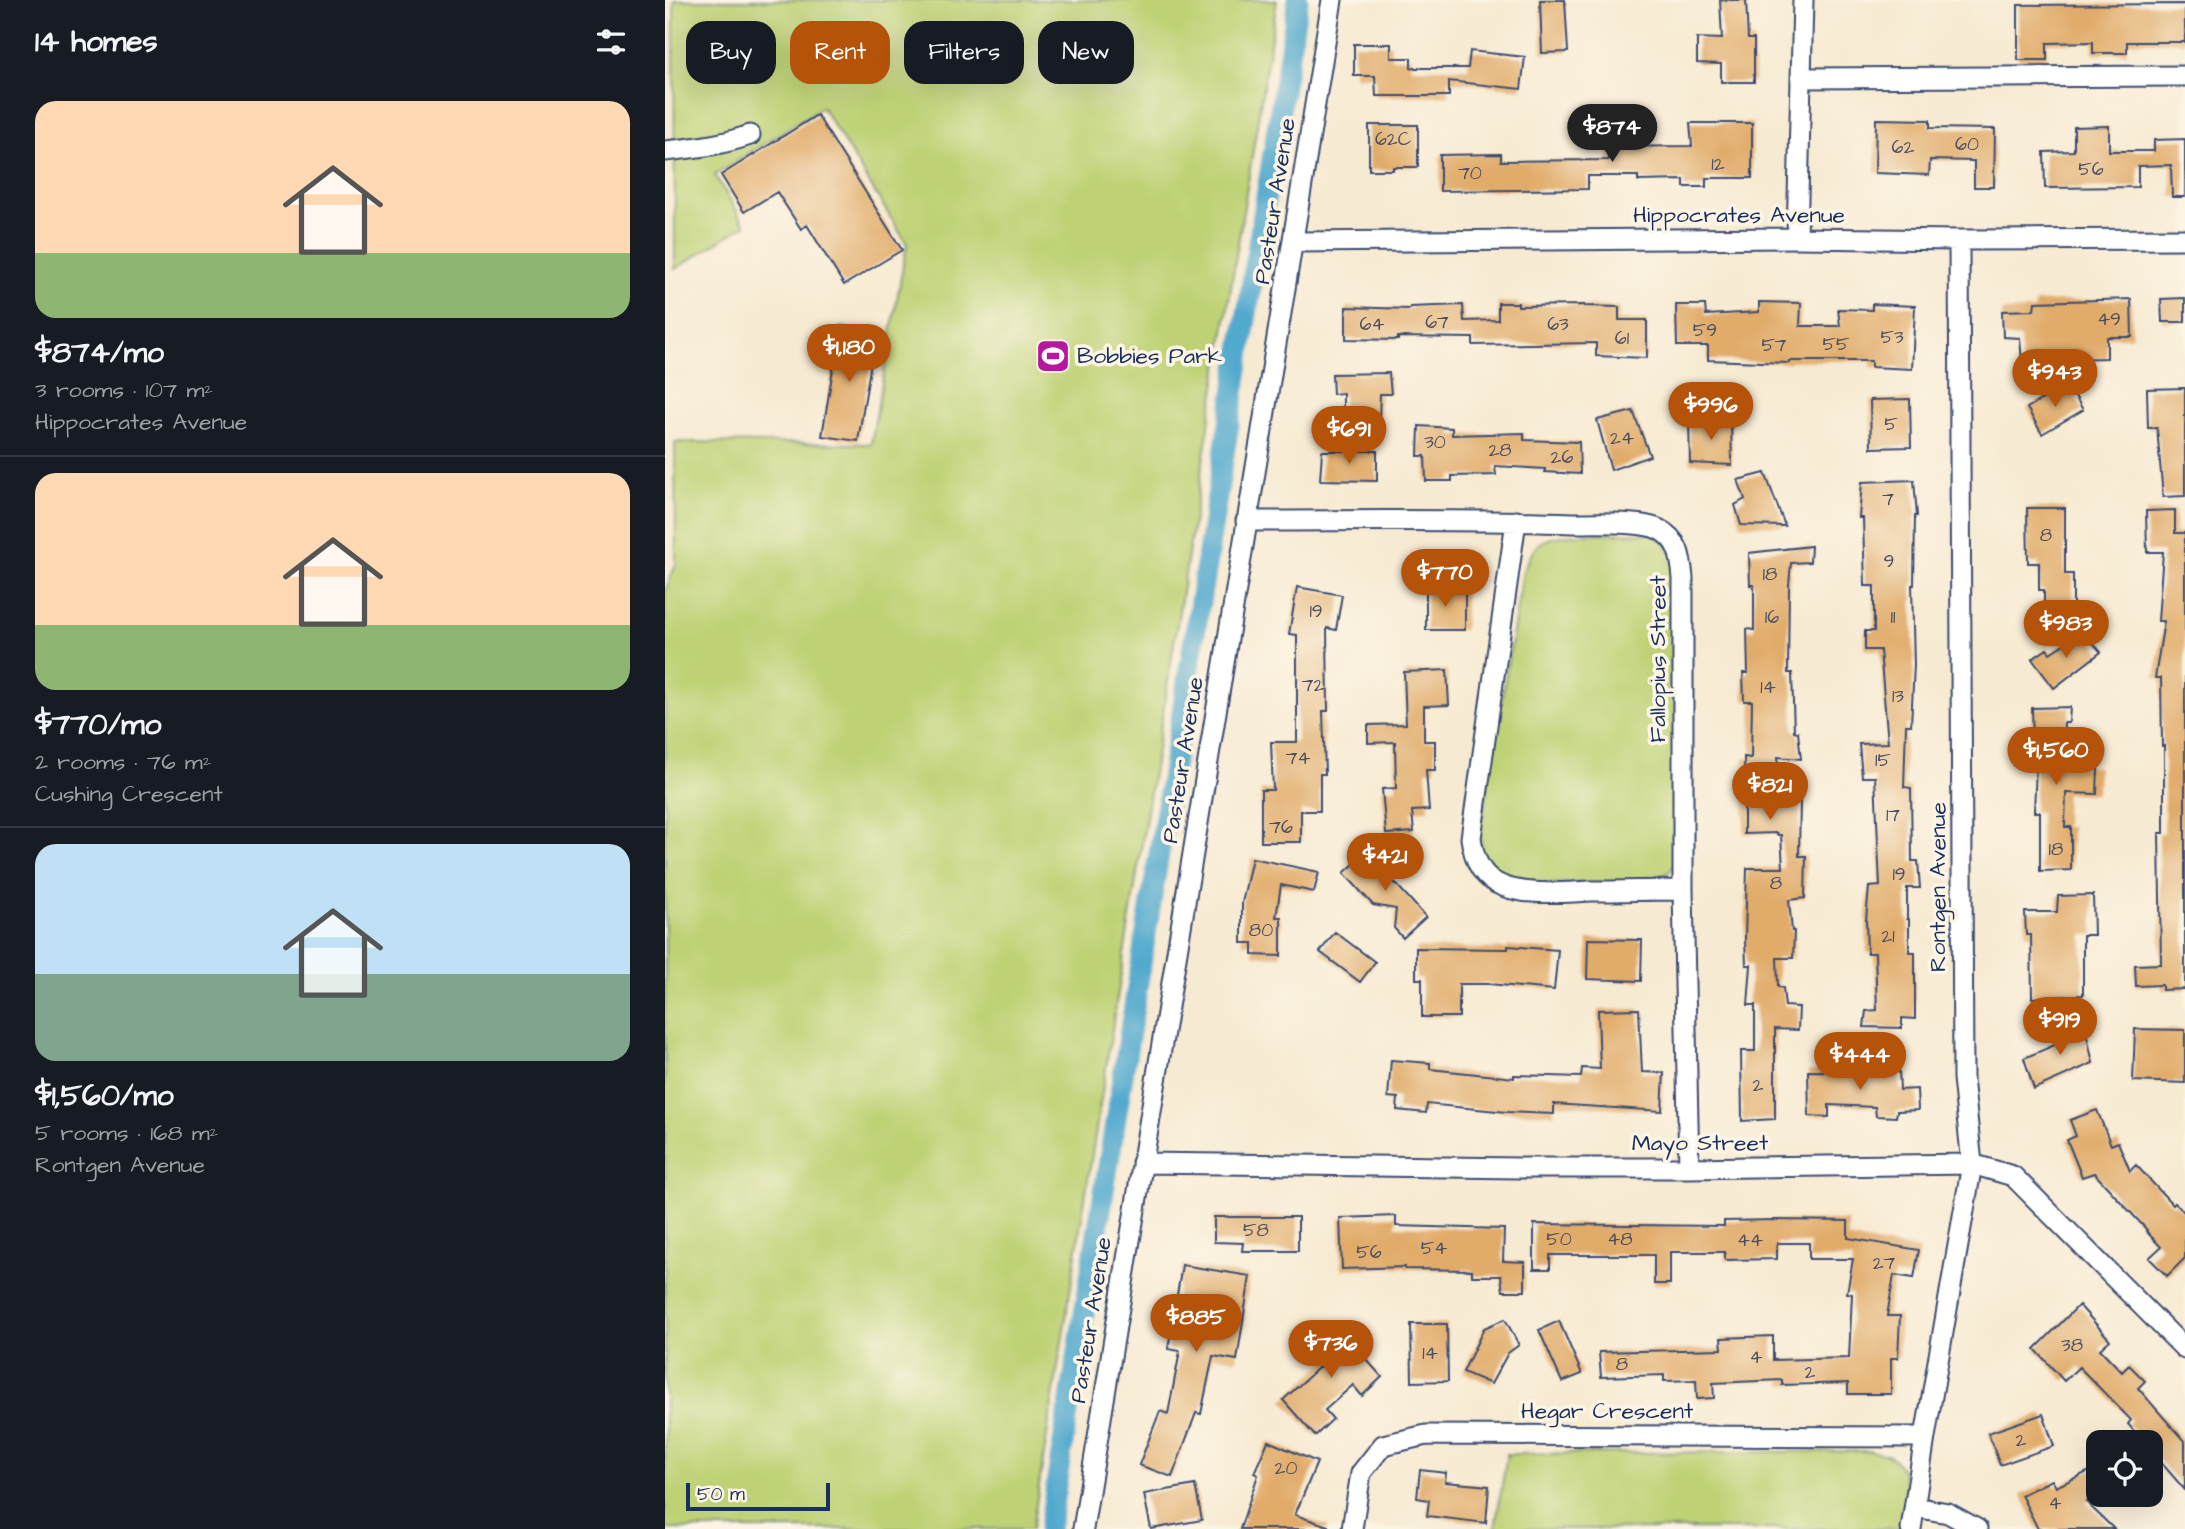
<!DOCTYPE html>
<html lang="en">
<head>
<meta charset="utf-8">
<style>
	:root { --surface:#171b24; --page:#242831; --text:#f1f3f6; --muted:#9ea1a6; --line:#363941; --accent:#b45309 }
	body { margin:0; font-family:"Architects Daughter",sans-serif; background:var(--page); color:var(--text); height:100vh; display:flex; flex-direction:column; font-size:26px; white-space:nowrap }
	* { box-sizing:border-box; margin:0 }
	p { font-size:23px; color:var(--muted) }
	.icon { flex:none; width:38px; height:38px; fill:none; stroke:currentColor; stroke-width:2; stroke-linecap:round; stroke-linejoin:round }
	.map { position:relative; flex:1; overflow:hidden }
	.drawer { display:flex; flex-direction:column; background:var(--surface); width:665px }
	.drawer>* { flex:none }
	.guide { position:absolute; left:21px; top:21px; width:665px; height:63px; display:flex; gap:14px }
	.buttons { position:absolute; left:1421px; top:1430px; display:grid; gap:14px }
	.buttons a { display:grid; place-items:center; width:77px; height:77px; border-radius:14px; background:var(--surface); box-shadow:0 7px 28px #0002; font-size:35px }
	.scale { position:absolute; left:21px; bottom:18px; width:144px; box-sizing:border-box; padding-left:7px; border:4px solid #1b2f5e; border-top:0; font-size:19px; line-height:24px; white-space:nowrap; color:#1b2f5e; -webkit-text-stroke:5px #fcf5e5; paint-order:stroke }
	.price { position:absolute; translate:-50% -60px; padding:0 16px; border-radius:24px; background:var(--accent); color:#fff; font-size:23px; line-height:46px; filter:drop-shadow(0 2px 4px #0008) }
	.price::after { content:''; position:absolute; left:50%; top:42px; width:21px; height:16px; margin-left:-10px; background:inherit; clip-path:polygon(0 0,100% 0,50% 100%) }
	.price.current { background:#222; color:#fff }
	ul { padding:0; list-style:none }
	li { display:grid; align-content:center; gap:14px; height:371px; padding:0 35px }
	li+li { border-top:2px solid var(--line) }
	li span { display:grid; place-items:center; height:217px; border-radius:21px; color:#555 }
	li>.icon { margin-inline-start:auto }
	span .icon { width:126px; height:126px; fill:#fffc; stroke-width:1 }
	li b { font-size:30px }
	h2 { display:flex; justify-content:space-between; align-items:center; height:84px; padding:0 35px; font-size:30px }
	.pill { padding:0 24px; border-radius:21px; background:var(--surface); box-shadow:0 7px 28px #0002; font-size:24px; line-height:63px }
	.pill.current { background:var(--accent); color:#fff }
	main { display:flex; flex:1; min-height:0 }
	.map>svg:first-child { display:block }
	.green { fill:#bed275; stroke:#6c806a; stroke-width:2 }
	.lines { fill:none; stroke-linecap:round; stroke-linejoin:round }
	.canal { stroke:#51a9ce; stroke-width:21 }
	.building { fill:#e1ac6b }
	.minor-casing { stroke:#3c4b6f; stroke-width:23 }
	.minor { stroke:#fff; stroke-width:19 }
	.labels { text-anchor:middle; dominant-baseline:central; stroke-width:7; stroke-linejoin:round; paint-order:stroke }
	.number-label { font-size:19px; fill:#4c4e61 }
	.street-label { font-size:23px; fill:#1b2f5e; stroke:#fcf5e5 }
	.poi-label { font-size:23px; fill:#1b2f5e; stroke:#fcf5e5; text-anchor:start }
</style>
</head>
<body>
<main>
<section class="drawer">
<h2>14 homes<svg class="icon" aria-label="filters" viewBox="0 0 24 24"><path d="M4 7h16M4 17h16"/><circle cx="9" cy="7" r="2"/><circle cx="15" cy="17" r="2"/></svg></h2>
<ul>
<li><span style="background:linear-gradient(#ffd9b3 70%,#8fb573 0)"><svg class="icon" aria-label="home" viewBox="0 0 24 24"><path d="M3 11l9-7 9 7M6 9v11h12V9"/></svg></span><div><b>$874/mo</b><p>3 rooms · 107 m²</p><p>Hippocrates Avenue</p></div></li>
<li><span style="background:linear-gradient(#ffd9b3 70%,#8fb573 0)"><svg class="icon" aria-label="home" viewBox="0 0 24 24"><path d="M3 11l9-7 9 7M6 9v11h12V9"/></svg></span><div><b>$770/mo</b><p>2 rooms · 76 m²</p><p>Cushing Crescent</p></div></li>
<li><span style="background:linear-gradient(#bfe0f5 60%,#7fa58c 0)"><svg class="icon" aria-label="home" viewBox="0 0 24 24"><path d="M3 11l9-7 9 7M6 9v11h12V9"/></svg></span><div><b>$1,560/mo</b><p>5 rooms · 168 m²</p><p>Rontgen Avenue</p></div></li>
</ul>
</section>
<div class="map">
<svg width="1520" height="1529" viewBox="0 0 1520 1529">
	<rect width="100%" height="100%" fill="#fcf5e5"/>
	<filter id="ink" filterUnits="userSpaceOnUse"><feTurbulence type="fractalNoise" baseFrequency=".0143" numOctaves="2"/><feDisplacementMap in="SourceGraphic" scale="14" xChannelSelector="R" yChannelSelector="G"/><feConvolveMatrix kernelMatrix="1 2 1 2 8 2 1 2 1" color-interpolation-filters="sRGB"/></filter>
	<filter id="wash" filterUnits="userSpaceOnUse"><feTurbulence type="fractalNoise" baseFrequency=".00686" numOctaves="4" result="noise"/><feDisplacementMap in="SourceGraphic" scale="28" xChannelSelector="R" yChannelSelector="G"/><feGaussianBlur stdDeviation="1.57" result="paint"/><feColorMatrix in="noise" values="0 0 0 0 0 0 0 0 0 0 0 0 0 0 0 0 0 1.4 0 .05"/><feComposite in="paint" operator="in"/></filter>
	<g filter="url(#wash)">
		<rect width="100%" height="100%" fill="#f7ead2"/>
		<path class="green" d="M 9,0 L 612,0 L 367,1529 L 0,1529 L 0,592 L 11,564 L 10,442 L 206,444 L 242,244 L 157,107 L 50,175 L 80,225 L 10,269 Z
			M 985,533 L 1001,543 L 1009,556 L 1013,857 L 1006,870 L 988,882 L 872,884 L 846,882 L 822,865 L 816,850 L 815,832 L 858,571 C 862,562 867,549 875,543 C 893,530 960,534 985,533 Z
			M 1205,1451 C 1210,1452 1217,1453 1222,1455 C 1249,1467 1239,1507 1236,1529 L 830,1529 L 842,1454 Z"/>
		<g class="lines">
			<path class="canal" d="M 384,1529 L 633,0"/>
		</g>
		<g id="blocks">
			<path class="building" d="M 875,0 L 900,0 L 903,52 L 877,53 Z
				M 1055,0 L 1081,0 L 1083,39 L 1089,39 L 1089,82 L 1056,82 L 1056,64 L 1032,63 L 1032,38 L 1057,39 Z
				M 1520,4 L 1520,42 L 1462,42 L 1462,53 L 1428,53 L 1428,42 L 1382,43 L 1382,60 L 1353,60 L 1353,5 Z
				M 689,44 L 726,44 L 726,58 L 746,58 L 746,68 L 803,68 L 805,51 L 860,57 L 856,89 L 784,81 L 784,96 L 711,96 L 710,76 L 689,76 Z
				M 152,115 L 237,250 L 179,285 L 142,225 L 136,229 L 112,192 L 79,212 L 56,175 Z
				M 1211,119 L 1265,120 L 1265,128 L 1330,129 L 1329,187 L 1309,187 L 1309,161 L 1265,160 L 1264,175 L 1210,173 Z
				M 1025,123 L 1087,123 L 1087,178 L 1041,178 L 1041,187 L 1019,187 L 1019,180 L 973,181 L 973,176 L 923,176 L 923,189 L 775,191 L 775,155 L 836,154 L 836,161 L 943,160 L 943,147 L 1027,146 Z
				M 704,125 L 753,125 L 753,167 L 728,167 L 728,170 L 704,170 Z
				M 1444,126 L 1444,151 L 1489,151 L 1489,140 L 1520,139 L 1520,197 L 1507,197 L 1506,165 L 1473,166 L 1473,187 L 1380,188 L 1379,152 L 1409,151 L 1409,127 Z
				M 1520,298 L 1520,322 L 1497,322 L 1496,299 Z
				M 1466,299 L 1467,337 L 1442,337 L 1442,358 L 1403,359 L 1403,373 L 1358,376 L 1355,338 L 1338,337 L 1337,311 L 1369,310 L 1370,302 Z
				M 1094,302 L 1136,303 L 1135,326 L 1175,326 L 1173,309 L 1207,310 L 1207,304 L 1250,306 L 1247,369 L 1206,367 L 1206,361 L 1124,361 L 1124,363 L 1043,360 L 1043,346 L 1012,346 L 1011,305 L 1040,305 L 1041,315 L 1094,312 Z
				M 833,303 L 853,303 L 853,306 L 919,305 L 919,306 L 954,307 L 954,320 L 982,320 L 982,358 L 931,356 L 931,343 L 808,345 L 808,338 L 733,337 L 733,340 L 681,339 L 681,307 L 745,309 L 745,307 L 798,305 L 799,321 L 833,320 Z
				M 175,326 L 211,332 L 193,441 L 157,436 Z
				M 724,373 L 726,394 L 715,394 L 714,419 L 678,420 L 678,393 L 668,394 L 667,374 Z
				M 1403,384 L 1418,410 L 1377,434 L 1362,408 Z
				M 1520,388 L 1520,496 L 1498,497 L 1492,428 L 1483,428 L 1482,389 Z
				M 1245,399 L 1246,447 L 1206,448 L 1205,400 Z
				M 968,411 L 985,456 L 946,470 L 932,420 Z
				M 1066,420 L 1067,465 L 1025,463 L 1024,421 Z
				M 754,426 L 787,428 L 787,435 L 859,433 L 859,440 L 914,442 L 915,474 L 880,472 L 880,469 L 830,466 L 831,475 L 787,476 L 787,481 L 761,481 L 760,456 L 753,456 Z
				M 657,451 L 712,451 L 712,481 L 655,480 Z
				M 1100,473 L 1120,526 L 1076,525 L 1070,505 L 1080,499 L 1073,480 Z
				M 1249,480 L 1252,516 L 1250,516 L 1249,585 L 1247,585 L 1249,665 L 1246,725 L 1241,725 L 1239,787 L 1246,788 L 1247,861 L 1253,861 L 1255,888 L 1242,888 L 1242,919 L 1244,919 L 1244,952 L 1250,952 L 1250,1019 L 1237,1018 L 1237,1028 L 1199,1027 L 1201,1011 L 1212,1010 L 1210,953 L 1202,953 L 1201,920 L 1204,887 L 1215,886 L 1210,777 L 1197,777 L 1194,744 L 1223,743 L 1215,650 L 1200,650 L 1200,631 L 1209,631 L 1209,586 L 1200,586 L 1198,518 L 1194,518 L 1197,482 Z
				M 1362,508 L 1400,508 L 1400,574 L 1408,574 L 1408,616 L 1379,616 L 1379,590 L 1374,590 L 1374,563 L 1363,563 Z
				M 1510,510 L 1510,533 L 1520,533 L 1520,989 L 1497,990 L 1497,985 L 1471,986 L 1470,965 L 1496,964 L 1494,833 L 1499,833 L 1499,746 L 1497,746 L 1496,678 L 1490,678 L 1499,621 L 1493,621 L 1498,552 L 1482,552 L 1481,511 Z
				M 1146,546 L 1145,562 L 1126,563 L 1124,585 L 1123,673 L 1127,673 L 1129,731 L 1133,732 L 1136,759 L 1113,757 L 1113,800 L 1135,800 L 1134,856 L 1141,856 L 1140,898 L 1124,900 L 1127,931 L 1129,931 L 1128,958 L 1112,958 L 1113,987 L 1118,988 L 1120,1006 L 1134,1007 L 1133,1030 L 1110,1029 L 1110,1119 L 1077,1121 L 1076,1051 L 1090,1051 L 1090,1005 L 1083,1005 L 1086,965 L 1081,965 L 1080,939 L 1082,868 L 1118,868 L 1116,835 L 1112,835 L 1112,833 L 1079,834 L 1079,800 L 1080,800 L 1079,757 L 1086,758 L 1087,701 L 1079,701 L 1078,673 L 1083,673 L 1082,629 L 1089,630 L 1089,585 L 1085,585 L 1084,553 Z
				M 632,587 L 677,595 L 671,630 L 662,628 L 663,711 L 658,711 L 660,774 L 655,774 L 655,811 L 636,811 L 636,842 L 596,842 L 596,790 L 608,790 L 606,742 L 632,742 L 632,635 L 624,634 Z
				M 761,588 L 800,588 L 800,630 L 761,630 Z
				M 1421,635 L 1436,652 L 1389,688 L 1367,659 L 1382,649 L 1385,653 L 1408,638 L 1408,644 Z
				M 782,670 L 784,705 L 759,706 L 759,741 L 770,741 L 770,770 L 761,770 L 764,810 L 747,811 L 749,832 L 721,834 L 717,789 L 731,788 L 730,742 L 703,743 L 703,725 L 741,724 L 739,672 Z
				M 1405,707 L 1404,723 L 1399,723 L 1397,767 L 1433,767 L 1432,794 L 1401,793 L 1400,827 L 1406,827 L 1406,870 L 1375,871 L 1375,812 L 1369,812 L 1372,742 L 1368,742 L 1367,708 Z
				M 702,852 L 761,917 L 738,938 L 729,928 L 731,909 L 708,905 L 679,873 Z
				M 587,858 L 654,872 L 649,892 L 616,885 L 611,917 L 616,917 L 616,956 L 588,955 L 588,943 L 577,943 L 577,903 Z
				M 1428,895 L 1429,935 L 1418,935 L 1418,995 L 1367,998 L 1366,935 L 1361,935 L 1360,912 L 1392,912 L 1393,896 Z
				M 670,932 L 710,962 L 695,982 L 655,952 Z
				M 923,939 L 977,940 L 976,981 L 922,979 Z
				M 843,946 L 893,950 L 889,990 L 824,984 L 794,984 L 794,1017 L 757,1017 L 757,979 L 751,979 L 751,948 L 843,949 Z
				M 974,1009 L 977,1072 L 999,1073 L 997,1111 L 889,1104 L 889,1114 L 842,1112 L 762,1104 L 761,1113 L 732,1110 L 733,1098 L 723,1097 L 726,1060 L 765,1063 L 765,1069 L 849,1078 L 849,1075 L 916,1077 L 917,1068 L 935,1069 L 933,1010 Z
				M 1412,1027 L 1420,1027 L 1428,1063 L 1369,1089 L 1359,1058 L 1390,1045 L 1388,1032 Z
				M 1470,1029 L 1520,1030 L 1520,1083 L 1468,1081 Z
				M 1209,1069 L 1234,1069 L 1235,1090 L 1252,1089 L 1253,1110 L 1232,1111 L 1231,1117 L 1211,1116 L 1210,1107 L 1164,1105 L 1164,1117 L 1144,1116 L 1143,1071 L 1209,1072 Z
				M 1432,1110 L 1446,1145 L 1453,1142 L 1465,1171 L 1471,1165 L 1508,1205 L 1510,1203 L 1520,1213 L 1520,1258 L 1502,1276 L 1484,1258 L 1496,1247 L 1481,1231 L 1482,1230 L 1429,1173 L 1417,1177 L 1402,1140 L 1411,1136 L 1405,1120 Z
				M 731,1216 L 731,1226 L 839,1229 L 838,1261 L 860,1262 L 860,1291 L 838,1291 L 836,1276 L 807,1276 L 807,1270 L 740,1269 L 740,1267 L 677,1269 L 675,1218 Z
				M 549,1217 L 633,1217 L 633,1251 L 577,1251 L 578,1243 L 549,1242 Z
				M 1111,1220 L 1183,1221 L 1183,1238 L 1254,1250 L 1249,1278 L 1229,1275 L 1222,1316 L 1235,1316 L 1233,1358 L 1226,1358 L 1226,1394 L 1183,1394 L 1183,1383 L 1117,1385 L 1117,1380 L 1048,1383 L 1049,1398 L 1032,1399 L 1031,1380 L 999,1381 L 999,1375 L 936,1377 L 934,1352 L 1057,1349 L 1056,1338 L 1108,1336 L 1108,1360 L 1184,1358 L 1187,1294 L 1182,1293 L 1188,1259 L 1144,1259 L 1144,1243 L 1112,1243 L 1112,1259 L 1060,1260 L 1060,1252 L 1005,1252 L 1005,1284 L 989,1284 L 989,1255 L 885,1255 L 885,1269 L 869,1269 L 869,1224 L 1059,1226 L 1059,1221 Z
				M 517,1265 L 585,1276 L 572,1360 L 548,1356 L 536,1414 L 531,1413 L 507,1477 L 474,1465 L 495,1411 L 503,1414 L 515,1351 L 503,1349 Z
				M 1414,1305 L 1445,1340 L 1435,1349 L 1457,1372 L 1464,1365 L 1480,1381 L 1473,1388 L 1520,1442 L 1520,1490 L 1486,1451 L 1486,1442 L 1478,1442 L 1463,1424 L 1466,1420 L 1414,1367 L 1399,1381 L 1370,1349 Z
				M 840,1319 L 854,1345 L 843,1353 L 826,1384 L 798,1372 L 819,1328 Z
				M 894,1321 L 917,1374 L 897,1382 L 874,1330 Z
				M 669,1323 L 717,1377 L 697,1396 L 688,1385 L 660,1410 L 668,1419 L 650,1436 L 618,1400 L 662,1360 L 647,1343 Z
				M 746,1324 L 782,1324 L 783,1381 L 747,1382 Z
				M 1378,1414 L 1389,1446 L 1335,1465 L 1323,1433 Z
				M 603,1441 L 652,1462 L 630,1515 L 663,1526 L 662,1529 L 575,1529 L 593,1475 L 589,1473 Z
				M 1433,1467 L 1433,1496 L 1421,1502 L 1449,1529 L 1373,1529 L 1356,1495 L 1387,1480 L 1391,1487 Z
				M 755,1470 L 781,1473 L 780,1482 L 824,1486 L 821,1523 L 762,1516 L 764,1500 L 752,1498 Z
				M 530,1485 L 537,1520 L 486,1529 L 479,1494 Z"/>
		</g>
	</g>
	<g filter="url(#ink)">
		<use href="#blocks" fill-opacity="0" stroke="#3c4b6f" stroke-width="2"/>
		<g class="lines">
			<g class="minor-casing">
				<path id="minor" d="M 1136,78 L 1520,76
					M 0,151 C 29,148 57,145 85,135
					M 1132,238 L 1138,0
					M 629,242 L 1132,238 L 1294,240 L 1520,239
					M 581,521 C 690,521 799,519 908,523 C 929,523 975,521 993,529 C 1014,539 1016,557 1018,578 L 1018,890 L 1024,1168
					M 851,521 L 806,838 C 809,857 814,873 831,883 C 856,897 899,892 927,891 C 957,891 988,890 1018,890
					M 477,1163 L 855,1168 L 1024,1168 L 1307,1164 L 1348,1176 L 1520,1349
					M 1250,1507 L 1283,1513 L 1312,1529
					M 418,1529 L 667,0
					M 687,1529 L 696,1473 L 718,1445 L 761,1435 L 1260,1437
					M 1246,1529 L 1260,1437 L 1307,1164 L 1298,1078 L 1294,240"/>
			</g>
			<use href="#minor" class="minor"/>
		</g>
	</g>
	<defs>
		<g id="stadium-square" transform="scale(1.75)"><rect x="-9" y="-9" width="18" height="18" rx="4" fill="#b5179e" stroke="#fcf5e5"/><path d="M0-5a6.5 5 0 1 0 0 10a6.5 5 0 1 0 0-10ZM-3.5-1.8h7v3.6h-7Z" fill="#fff"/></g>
	</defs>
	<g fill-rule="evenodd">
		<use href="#stadium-square" x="388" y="356"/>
	</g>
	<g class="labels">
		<g class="number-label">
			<text x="728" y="139">62C</text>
			<text x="1302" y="144">60</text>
			<text x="1238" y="147">62</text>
			<text x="1053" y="164">12</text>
			<text x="1426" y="169">56</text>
			<text x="805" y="173">70</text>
			<text x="1444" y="319">49</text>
			<text x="772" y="322">67</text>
			<text x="707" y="324">64</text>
			<text x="893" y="324">63</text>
			<text x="1040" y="330">59</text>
			<text x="1227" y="337">53</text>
			<text x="957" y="338">61</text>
			<text x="1171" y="344">55</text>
			<text x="1109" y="345">57</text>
			<text x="1226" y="424">5</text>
			<text x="957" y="438">24</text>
			<text x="770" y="442">30</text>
			<text x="835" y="450">28</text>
			<text x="897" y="457">26</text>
			<text x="1223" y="499">7</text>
			<text x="1381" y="535">8</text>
			<text x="1224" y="561">9</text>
			<text x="1105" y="574">18</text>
			<text x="651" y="611">19</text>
			<text x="1107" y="617">16</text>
			<text x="1228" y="617">11</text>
			<text x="648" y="685">72</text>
			<text x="1103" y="687">14</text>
			<text x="1233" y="696">13</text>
			<text x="633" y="758">74</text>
			<text x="1218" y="760">15</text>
			<text x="1228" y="815">17</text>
			<text x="616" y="827">76</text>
			<text x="1391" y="849">18</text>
			<text x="1234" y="874">19</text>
			<text x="1111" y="883">8</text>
			<text x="596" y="930">80</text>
			<text x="1223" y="936">21</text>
			<text x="1093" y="1085">2</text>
			<text x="591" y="1230">58</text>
			<text x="894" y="1239">50</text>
			<text x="955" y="1239">48</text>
			<text x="1085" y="1240">44</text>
			<text x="769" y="1248">54</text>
			<text x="704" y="1252">56</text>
			<text x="1219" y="1263">27</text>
			<text x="1407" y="1345">38</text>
			<text x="765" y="1353">14</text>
			<text x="1091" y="1357">4</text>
			<text x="957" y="1364">8</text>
			<text x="1145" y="1372">2</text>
			<text x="1356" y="1440">2</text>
			<text x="621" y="1468">20</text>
			<text x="1390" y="1503">4</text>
		</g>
		<g class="street-label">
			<text transform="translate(610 201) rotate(-81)">Pasteur Avenue</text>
			<text x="1074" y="215">Hippocrates Avenue</text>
			<text transform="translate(993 659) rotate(-90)">Fallopius Street</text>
			<text transform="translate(518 760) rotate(-81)">Pasteur Avenue</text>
			<text transform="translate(1273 887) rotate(-90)">Rontgen Avenue</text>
			<text x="1035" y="1143">Mayo Street</text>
			<text transform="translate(426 1320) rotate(-81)">Pasteur Avenue</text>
			<text x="942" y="1411">Hegar Crescent</text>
		</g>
		<g class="poi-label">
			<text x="412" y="356">Bobbies Park</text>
		</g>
	</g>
</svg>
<div class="buttons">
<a><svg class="icon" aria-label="locate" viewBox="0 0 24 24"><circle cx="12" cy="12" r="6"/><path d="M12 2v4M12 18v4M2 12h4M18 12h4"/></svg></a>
</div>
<div class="scale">50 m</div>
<b class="price current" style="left:947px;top:164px">$874</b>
<b class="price" style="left:184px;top:384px">$1,180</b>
<b class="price" style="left:1390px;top:409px">$943</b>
<b class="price" style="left:1046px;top:442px">$996</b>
<b class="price" style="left:684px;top:466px">$691</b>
<b class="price" style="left:780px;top:609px">$770</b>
<b class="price" style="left:1401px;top:660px">$983</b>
<b class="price" style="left:1391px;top:787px">$1,560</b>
<b class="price" style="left:1105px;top:822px">$821</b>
<b class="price" style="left:720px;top:893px">$421</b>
<b class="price" style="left:1395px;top:1057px">$919</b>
<b class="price" style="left:1195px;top:1092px">$444</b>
<b class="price" style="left:531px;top:1354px">$885</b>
<b class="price" style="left:666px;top:1380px">$736</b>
<div class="guide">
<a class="pill">Buy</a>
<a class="pill current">Rent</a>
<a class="pill">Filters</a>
<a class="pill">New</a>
</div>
</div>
</main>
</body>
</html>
